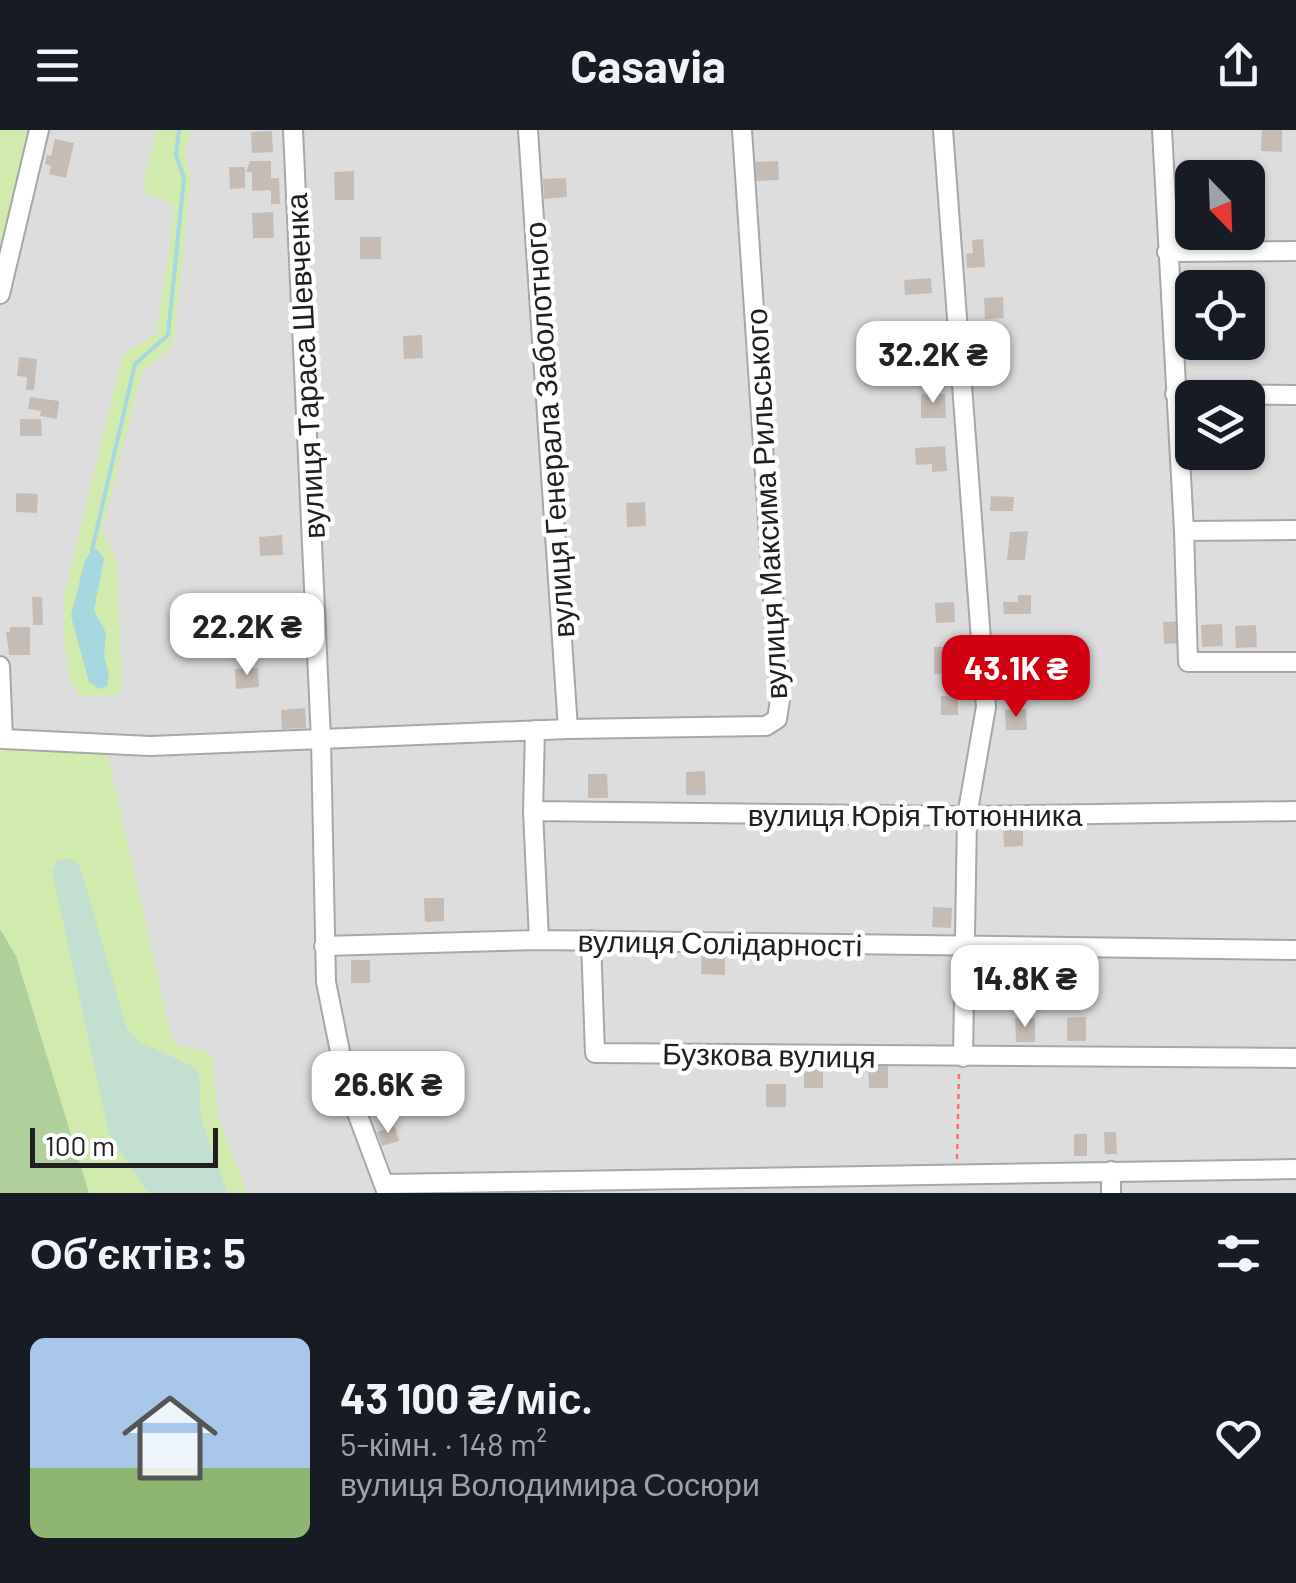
<!DOCTYPE html>
<html lang="uk">
<head>
<meta charset="utf-8">
<style>
	:root { --surface:#171b24; --page:#20242c; --text:#f1f3f6; --muted:#9ea1a6; --line:#363941; --accent:#d00011 }
	body { margin:0; font-family:Barlow,sans-serif; background:var(--page); color:var(--text); height:100vh; display:flex; flex-direction:column; font-size:38px; white-space:nowrap }
	* { box-sizing:border-box; margin:0 }
	p { font-size:32px; color:var(--muted) }
	.icon { flex:none; width:55px; height:55px; fill:none; stroke:currentColor; stroke-width:2; stroke-linecap:round; stroke-linejoin:round }
	.map { position:relative; height:1063px; overflow:hidden }
	.side { display:flex; flex-direction:column; background:var(--surface); flex:1 }
	.side>* { flex:none }
	.needle { width:65px; rotate:157deg }
	.tools { position:absolute; left:1175px; top:30px; display:grid; gap:20px }
	.tools a { display:grid; place-items:center; width:90px; height:90px; border-radius:15px; background:var(--surface); box-shadow:0 2px 8px #0004; font-size:50px }
	.scale { position:absolute; left:30px; bottom:25px; width:188px; box-sizing:border-box; padding-left:10px; border:5px solid #202020; border-top:0; font-size:28px; line-height:35px; white-space:nowrap; color:#202020; -webkit-text-stroke:8px #fff; paint-order:stroke }
	.price { position:absolute; translate:-50% -85px; padding:0 22px; border-radius:20px; background:#fff; color:#222; font-size:32px; line-height:65px; filter:drop-shadow(0 2px 5px #0008) }
	.price::after { content:''; position:absolute; left:50%; top:60px; width:30px; height:22px; margin-left:-15px; background:inherit; clip-path:polygon(0 0,100% 0,50% 100%) }
	.price.active { background:var(--accent); color:#fff }
	ul { padding:0; list-style:none }
	li { display:flex; align-items:center; gap:30px; height:250px; padding:0 30px }
	li+li { border-top:2px solid var(--line) }
	li span { display:grid; place-items:center; flex:none; width:280px; height:200px; border-radius:15px; color:#555 }
	li>.icon { margin-inline-start:auto }
	span .icon { width:120px; height:120px; fill:#fffc; stroke-width:1 }
	li b { font-size:42px }
	h2 { display:flex; justify-content:space-between; align-items:center; height:120px; padding:0 30px; font-size:42px }
	header { display:flex; justify-content:space-between; align-items:center; height:130px; padding:0 30px; background:var(--surface); font-size:45px; font-weight:700 }
	.map>svg:first-child { display:block }
	.residential { fill:#dedddd; fill-rule:evenodd }
	.grass { fill:#d0ebad }
	.forest { fill:#afd09b }
	.wetland { fill:#c3dfd0 }
	.water { fill:#a7d7df }
	.lines { fill:none; stroke-linecap:round; stroke-linejoin:round }
	.stream { stroke:#a7d7df; stroke-width:4 }
	.building { fill:#c6bcb6 }
	.minor-casing { stroke:#a7a7a7; stroke-width:22 }
	.path { stroke:#fb706d; stroke-width:2.5; stroke-dasharray:5 5; stroke-linecap:butt }
	.minor { stroke:#fff; stroke-width:18 }
	.labels { text-anchor:middle; dominant-baseline:central; stroke-width:9; stroke-linejoin:round; paint-order:stroke }
	.street-label { font-size:30px; fill:#202020; stroke:#fff }
</style>
</head>
<body>
<header><svg class="icon" aria-label="menu" viewBox="0 0 24 24"><path d="M4 6h16M4 12h16M4 18h16"/></svg>Casavia<svg class="icon" aria-label="share" viewBox="0 0 24 24"><path d="M12 15V3M7 8l5-5 5 5M5 13v7h14v-7"/></svg></header>
<div class="map">
<svg width="1296" height="1063" viewBox="0 0 1296 1063">
	<rect width="100%" height="100%" fill="#f1ede7"/>
	<path class="residential" d="M 39,0 L 1296,0 L 1296,1063 L 0,1063 L 0,164 ZM 1192,48 L 1248,48 L 1248,102 L 1192,102 ZM 1192,158 L 1248,158 L 1248,212 L 1192,212 ZM 1192,268 L 1248,268 L 1248,322 L 1192,322 Z"/>
	<path class="grass" d="M 0,0 L 39,0 L 0,164 Z
		M 157,0 L 191,0 L 185,25 L 191,49 L 174,207 L 169,220 L 142,241 L 102,400 L 117,430 L 122,561 L 117,565 L 80,566 C 63,553 63,488 64,466 L 121,232 L 128,220 L 156,205 L 174,86 L 171,74 L 148,64 L 143,53 Z
		M 0,611 L 105,614 L 171,905 L 177,916 L 207,921 L 213,929 L 218,987 L 247,1063 L 89,1063 L 16,826 L 0,799 Z"/>
	<path class="forest" d="M 0,799 L 16,826 L 89,1063 L 0,1063 Z"/>
	<path class="wetland" d="M 69,728 L 80,736 L 127,899 L 138,911 L 196,938 L 199,943 L 201,989 L 228,1063 L 148,1063 L 109,1004 L 52,741 L 57,731 Z"/>
	<path class="water" d="M 97,419 L 104,429 L 94,480 L 106,503 L 104,526 L 109,545 L 107,556 L 100,559 L 89,552 L 71,486 L 85,430 L 92,420 Z"/>
	<g class="lines">
		<path class="stream" d="M 92,420 L 135,234 L 168,205 L 184,48 L 176,25 L 179,0"/>
	</g>
	<path class="building" d="M 1262,0 L 1282,0 L 1282,22 L 1261,21 Z
		M 272,1 L 273,22 L 252,23 L 251,2 Z
		M 55,9 L 74,13 L 66,48 L 49,44 L 51,36 L 45,34 L 47,25 L 51,26 Z
		M 250,31 L 271,31 L 271,48 L 279,48 L 280,74 L 271,74 L 271,60 L 252,61 L 252,42 L 246,42 Z
		M 778,31 L 779,50 L 755,51 L 754,32 Z
		M 229,37 L 245,37 L 245,58 L 230,59 Z
		M 354,41 L 354,70 L 335,70 L 334,42 Z
		M 566,48 L 567,67 L 544,69 L 543,49 Z
		M 273,82 L 274,108 L 253,108 L 252,83 Z
		M 360,107 L 381,107 L 381,129 L 360,129 Z
		M 983,109 L 985,137 L 967,138 L 966,124 L 973,123 L 972,110 Z
		M 931,148 L 932,163 L 905,165 L 904,150 Z
		M 1003,167 L 1004,188 L 985,189 L 984,168 Z
		M 422,205 L 423,228 L 404,229 L 403,206 Z
		M 19,227 L 37,229 L 34,260 L 26,260 L 27,247 L 17,246 Z
		M 1003,237 L 1003,253 L 974,254 L 973,239 Z
		M 921,264 L 945,264 L 946,288 L 921,288 Z
		M 30,267 L 59,271 L 57,289 L 40,286 L 41,281 L 28,279 Z
		M 20,289 L 41,289 L 42,306 L 20,306 Z
		M 945,316 L 947,341 L 932,342 L 932,334 L 916,335 L 915,318 Z
		M 16,363 L 38,364 L 37,383 L 16,382 Z
		M 991,366 L 1014,367 L 1013,381 L 990,381 Z
		M 645,372 L 646,396 L 627,397 L 626,373 Z
		M 1028,401 L 1025,430 L 1007,430 L 1010,402 Z
		M 282,405 L 283,425 L 260,426 L 259,407 Z
		M 1018,465 L 1031,465 L 1031,484 L 1004,484 L 1003,472 L 1018,472 Z
		M 32,467 L 42,467 L 43,495 L 33,495 Z
		M 954,472 L 955,492 L 936,493 L 935,473 Z
		M 1184,491 L 1185,513 L 1164,514 L 1163,492 Z
		M 1222,494 L 1223,516 L 1202,517 L 1201,495 Z
		M 1256,495 L 1257,517 L 1236,518 L 1235,496 Z
		M 10,497 L 30,497 L 30,525 L 9,525 L 6,502 L 10,502 Z
		M 959,516 L 959,543 L 934,544 L 934,517 Z
		M 1043,521 L 1045,544 L 1021,545 L 1020,523 Z
		M 258,538 L 259,557 L 236,559 L 235,539 Z
		M 941,566 L 958,566 L 958,585 L 941,585 Z
		M 305,578 L 306,598 L 282,599 L 281,580 Z
		M 1026,579 L 1027,600 L 1006,600 L 1005,580 Z
		M 705,641 L 706,665 L 686,665 L 686,642 Z
		M 588,644 L 607,644 L 608,668 L 588,668 Z
		M 1003,693 L 1023,693 L 1023,716 L 1004,717 Z
		M 424,768 L 444,768 L 444,791 L 425,792 Z
		M 933,777 L 952,778 L 951,798 L 932,797 Z
		M 702,825 L 725,825 L 725,845 L 701,844 Z
		M 351,830 L 370,830 L 370,853 L 351,853 Z
		M 1086,887 L 1086,911 L 1067,911 L 1067,888 Z
		M 1015,888 L 1035,888 L 1035,912 L 1016,912 Z
		M 888,934 L 888,958 L 869,958 L 868,935 Z
		M 804,935 L 823,935 L 823,958 L 804,958 Z
		M 766,954 L 786,954 L 786,977 L 766,977 Z
		M 395,996 L 399,1011 L 382,1016 L 377,1002 Z
		M 1104,1002 L 1116,1002 L 1117,1024 L 1105,1024 Z
		M 1074,1004 L 1087,1004 L 1087,1026 L 1074,1026 Z"/>
	<g class="lines">
		<g class="minor-casing">
			<path id="minor" d="M 293,0 L 321,610 L 326,852 L 347,956 L 387,1063
				M 528,0 L 568,599
				M 943,0 L 986,577 L 967,686 L 963,927
				M 1162,0 L 1184,401 L 1188,532 L 1296,532
				M 1167,122 L 1296,121
				M 0,164 L 39,0
				M 1175,264 L 1296,265
				M 1184,401 L 1296,400
				M 0,536 L 3,609 L 150,616 L 568,599 L 766,596 L 777,589 L 780,570 L 742,0
				M 535,600 L 533,681 L 539,810
				M 533,681 L 967,686 L 1296,681
				M 591,810 L 595,923 L 1296,928
				M 324,816 L 539,810 L 1296,820
				M 1111,1041 L 1111,1063
				M 384,1054 L 1296,1039"/>
		</g>
		<path class="path" d="M 957,1029 L 959,942"/>
		<use href="#minor" class="minor"/>
	</g>
	<g class="labels">
		<g class="street-label">
			<text transform="translate(304 236) rotate(-93)">вулиця Тараса Шевченка</text>
			<text transform="translate(548 300) rotate(-94)">вулиця Генерала Заболотного</text>
			<text transform="translate(765 374) rotate(-93)">вулиця Максима Рильського</text>
			<text x="915" y="684">вулиця Юрія Тютюнника</text>
			<text transform="translate(720 812) rotate(1)">вулиця Солідарності</text>
			<text transform="translate(769 924) rotate(1)">Бузкова вулиця</text>
		</g>
	</g>
</svg>
<div class="tools">
<a><svg class="needle" viewBox="-14 -14 28 28"><path d="M0-13l5 13h-10z" fill="#e53935"/><path d="M0 13l5-13h-10z" fill="#9ea1a6"/></svg></a>
<a><svg class="icon" aria-label="locate" viewBox="0 0 24 24"><circle cx="12" cy="12" r="6"/><path d="M12 2v4M12 18v4M2 12h4M18 12h4"/></svg></a>
<a><svg class="icon" aria-label="layers" viewBox="0 0 24 24"><path d="M12 4l9 5-9 5-9-5zM3 14l9 5 9-5"/></svg></a>
</div>
<div class="scale">100 m</div>
<b class="price" style="left:933px;top:276px">32.2K ₴</b>
<b class="price" style="left:247px;top:548px">22.2K ₴</b>
<b class="price active" style="left:1016px;top:590px">43.1K ₴</b>
<b class="price" style="left:1025px;top:900px">14.8K ₴</b>
<b class="price" style="left:388px;top:1006px">26.6K ₴</b>
</div>
<section class="side">
<h2>Об’єктів: 5<svg class="icon" aria-label="filters" viewBox="0 0 24 24"><path d="M4 7h16M4 17h16"/><circle cx="9" cy="7" r="2"/><circle cx="15" cy="17" r="2"/></svg></h2>
<ul>
<li><span style="background:linear-gradient(#a9c7e8 65%,#8fb573 0)"><svg class="icon" aria-label="home" viewBox="0 0 24 24"><path d="M3 11l9-7 9 7M6 9v11h12V9"/></svg></span><div><b>43 100 ₴/міс.</b><p>5-кімн. · 148 m²</p><p>вулиця Володимира Сосюри</p></div><svg class="icon" aria-label="heart" viewBox="0 0 24 24"><path d="M12 20l-8-8c-3-5 5-10 8-4 3-6 11-1 8 4z"/></svg></li>
</ul>
</section>
</body>
</html>
